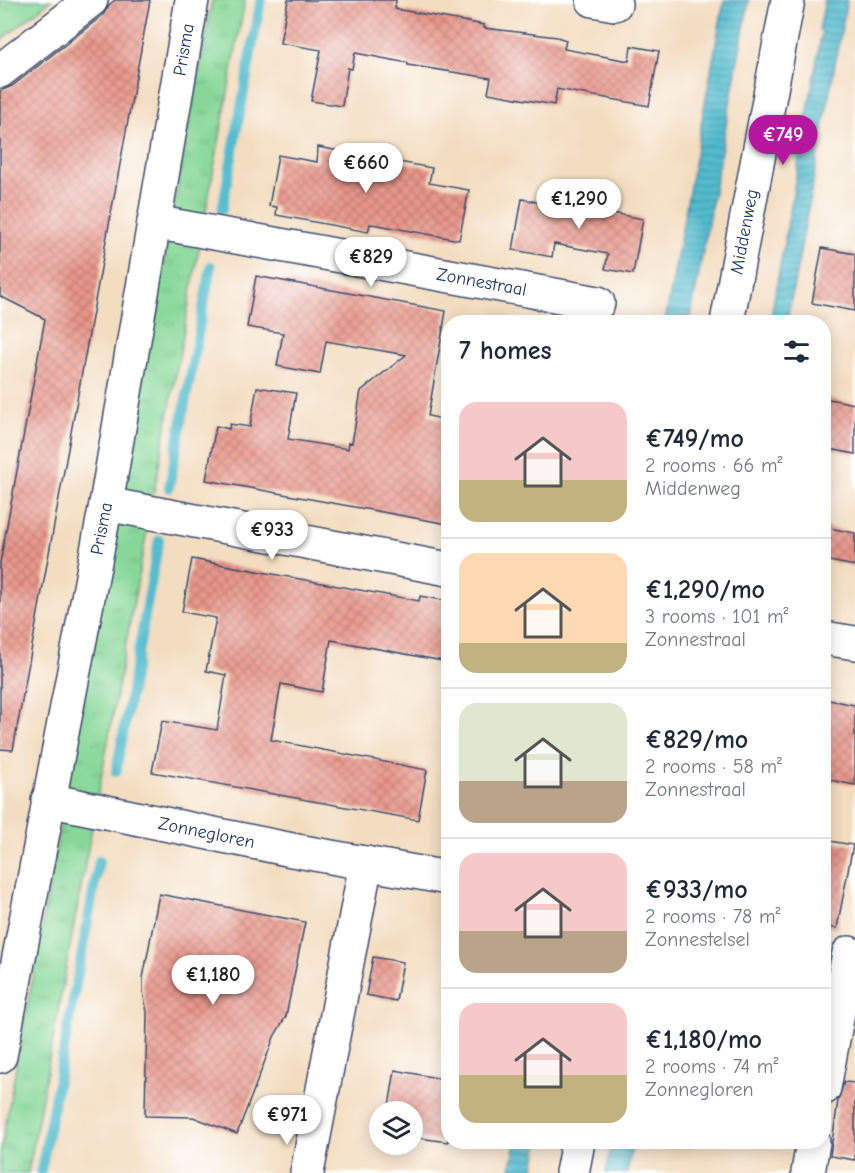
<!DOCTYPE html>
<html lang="en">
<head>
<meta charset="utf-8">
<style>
	:root { --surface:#fff; --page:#f6f6f7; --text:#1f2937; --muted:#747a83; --line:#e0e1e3; --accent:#b5179e }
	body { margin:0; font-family:"Comic Neue",sans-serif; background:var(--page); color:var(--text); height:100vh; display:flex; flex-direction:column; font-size:22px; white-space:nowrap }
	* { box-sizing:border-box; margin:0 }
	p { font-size:20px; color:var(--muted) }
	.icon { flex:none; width:33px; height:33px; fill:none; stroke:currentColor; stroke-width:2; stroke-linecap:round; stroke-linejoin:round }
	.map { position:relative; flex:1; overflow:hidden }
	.side { position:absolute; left:441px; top:315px; width:390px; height:834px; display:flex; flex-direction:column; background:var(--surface); border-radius:24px; box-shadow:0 3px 15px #0003 }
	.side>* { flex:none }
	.buttons { position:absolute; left:369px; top:1101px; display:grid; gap:12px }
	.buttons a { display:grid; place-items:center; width:54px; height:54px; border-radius:50%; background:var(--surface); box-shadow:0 3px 15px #0003; font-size:30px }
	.price { position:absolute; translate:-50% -51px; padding:0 14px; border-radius:21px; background:#fff; color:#222; font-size:20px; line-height:39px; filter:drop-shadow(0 2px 3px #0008) }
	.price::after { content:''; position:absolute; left:50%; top:36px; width:18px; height:14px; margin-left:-9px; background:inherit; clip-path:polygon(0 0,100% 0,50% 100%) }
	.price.current { background:var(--accent); color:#fff }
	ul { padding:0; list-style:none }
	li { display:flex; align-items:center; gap:18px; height:150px; padding:0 18px }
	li+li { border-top:2px solid var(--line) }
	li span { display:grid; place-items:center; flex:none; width:168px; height:120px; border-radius:18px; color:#555 }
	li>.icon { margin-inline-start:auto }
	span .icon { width:72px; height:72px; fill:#fffc; stroke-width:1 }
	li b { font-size:26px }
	h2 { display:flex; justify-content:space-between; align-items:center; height:72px; padding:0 18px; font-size:26px }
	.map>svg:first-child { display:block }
	.grass { fill:url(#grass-tufts); stroke:#51847b; stroke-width:1.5 }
	.water { fill:url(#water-rules); stroke:#367696; stroke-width:1.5 }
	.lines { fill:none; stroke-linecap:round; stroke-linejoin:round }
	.stream { stroke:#52bcce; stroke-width:10 }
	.building { fill:url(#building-cross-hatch) }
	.minor-casing { stroke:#3b496d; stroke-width:36 }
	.minor { stroke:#fff; stroke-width:33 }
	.labels { text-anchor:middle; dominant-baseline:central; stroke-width:4.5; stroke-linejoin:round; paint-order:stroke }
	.street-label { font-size:18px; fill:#1b2f5e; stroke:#fff }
</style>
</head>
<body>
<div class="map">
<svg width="855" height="1173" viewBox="0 0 855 1173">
	<defs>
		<pattern id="grass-tufts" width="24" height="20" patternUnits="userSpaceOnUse" patternTransform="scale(1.5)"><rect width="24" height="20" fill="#87d898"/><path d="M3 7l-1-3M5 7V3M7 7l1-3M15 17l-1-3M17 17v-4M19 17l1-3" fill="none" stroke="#74ba85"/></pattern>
		<pattern id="water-rules" width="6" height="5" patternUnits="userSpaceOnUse" patternTransform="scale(1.5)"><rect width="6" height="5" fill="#52bcce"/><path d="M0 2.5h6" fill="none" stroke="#4399aa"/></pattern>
		<pattern id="building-cross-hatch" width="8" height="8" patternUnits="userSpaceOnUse" patternTransform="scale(1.5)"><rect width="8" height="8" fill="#ea978a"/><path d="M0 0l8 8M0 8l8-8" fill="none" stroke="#bd7c74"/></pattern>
	</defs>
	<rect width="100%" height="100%" fill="#fff"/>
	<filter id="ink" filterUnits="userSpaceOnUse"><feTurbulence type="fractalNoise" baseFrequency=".0167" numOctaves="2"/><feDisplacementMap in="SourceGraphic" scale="12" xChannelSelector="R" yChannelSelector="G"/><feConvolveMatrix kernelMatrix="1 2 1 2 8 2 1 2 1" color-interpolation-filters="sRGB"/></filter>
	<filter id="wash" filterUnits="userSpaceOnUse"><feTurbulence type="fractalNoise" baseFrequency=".008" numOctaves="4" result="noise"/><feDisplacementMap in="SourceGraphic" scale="24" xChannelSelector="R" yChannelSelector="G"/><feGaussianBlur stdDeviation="1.35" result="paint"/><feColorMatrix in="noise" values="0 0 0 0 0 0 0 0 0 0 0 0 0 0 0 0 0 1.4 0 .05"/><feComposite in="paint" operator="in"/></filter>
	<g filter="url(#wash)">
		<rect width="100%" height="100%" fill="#f3ddc0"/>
		<path class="grass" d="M 0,0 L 51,0 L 0,41 Z
			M 212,0 L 245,0 L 28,1173 L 0,1173 L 0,1154 Z"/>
		<path class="water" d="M 724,0 L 749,0 L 690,322 L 665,322 Z
			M 825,0 L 847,0 L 787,322 L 770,322 L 822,31 L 819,30 Z
			M 516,1142 L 539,1142 L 533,1173 L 510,1173 Z
			M 612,1142 L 633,1142 L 627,1173 L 606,1173 Z"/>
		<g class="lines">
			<path class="stream" d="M 222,210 L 261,0
				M 169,488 L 211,266
				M 116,772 L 159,540
				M 41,1171 L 99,861"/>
		</g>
		<g id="blocks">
			<path class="building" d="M 115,0 L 150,0 L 13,750 L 0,749 L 0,563 L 45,319 L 0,296 L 0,91 L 12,86 L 103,15 L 109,5 Z
				M 288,0 L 396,0 L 395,9 L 484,25 L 484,28 L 557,37 L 566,40 L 564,49 L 629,61 L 631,46 L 659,51 L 649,106 L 557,89 L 554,105 L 488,93 L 491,78 L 408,65 L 408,63 L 355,53 L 352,69 L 348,68 L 342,106 L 311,101 L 321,50 L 280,43 Z
				M 318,147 L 432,168 L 429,183 L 469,190 L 459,240 L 378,225 L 370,224 L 368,232 L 276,215 L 277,207 L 269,206 L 278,155 L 317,162 Z
				M 563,191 L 600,197 L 597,210 L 643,219 L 633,274 L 605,269 L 608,254 L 554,244 L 552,257 L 513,250 L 522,199 L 561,207 Z
				M 822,248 L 855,254 L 855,311 L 812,303 Z
				M 256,276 L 446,311 L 428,416 L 448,420 L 448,524 L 206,480 L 216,426 L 229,429 L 230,424 L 250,427 L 257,387 L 296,393 L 288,439 L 348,449 L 349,442 L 352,443 L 361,391 L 406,355 L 326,341 L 320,374 L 277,366 L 283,333 L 247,327 Z
				M 824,398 L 855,404 L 855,454 L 824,448 Z
				M 824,527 L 855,533 L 855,566 L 824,560 Z
				M 192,559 L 419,601 L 420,596 L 448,601 L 448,662 L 331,640 L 322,692 L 281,684 L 271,740 L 427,770 L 418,820 L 152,772 L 162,721 L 217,730 L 226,675 L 206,671 L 216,618 L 182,612 Z
				M 824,699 L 855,705 L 855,785 L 824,779 Z
				M 824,840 L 853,845 L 837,928 L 824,927 Z
				M 159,894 L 305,922 L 286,1016 L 274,1037 L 237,1134 L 193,1117 L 145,1116 L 147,1012 L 143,992 L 143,978 Z
				M 373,957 L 403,962 L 396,1001 L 366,995 Z
				M 395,1070 L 448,1080 L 448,1142 L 412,1137 L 412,1112 L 388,1112 Z
				M 844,1082 L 855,1083 L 855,1160 L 830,1156 L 838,1101 Z"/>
		</g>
	</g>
	<g filter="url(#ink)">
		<use href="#blocks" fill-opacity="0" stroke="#3b496d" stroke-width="1.5"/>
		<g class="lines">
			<g class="minor-casing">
				<g id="minor">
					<path d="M 593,0 L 615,4"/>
					<path d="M 0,71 L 91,0"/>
					<path id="s1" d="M 154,222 L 598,303"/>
					<path id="s2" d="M 727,322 L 788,0"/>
					<path d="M 106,504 L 448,569"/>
					<path d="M 824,638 L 855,643"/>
					<path id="s3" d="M 48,800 L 292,850 L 448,878"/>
					<path id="s4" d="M 0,1056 L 106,504 L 192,0"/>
					<path d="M 824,1088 L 849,953"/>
					<path d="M 307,1173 L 366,863"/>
					<path d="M 572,1173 L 578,1142"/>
					<path d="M 808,1173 L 813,1142"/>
				</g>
			</g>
			<use href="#minor" class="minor"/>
		</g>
	</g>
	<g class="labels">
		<g class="street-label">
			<text stroke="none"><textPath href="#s4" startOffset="1023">Prisma</textPath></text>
			<text stroke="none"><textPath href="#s2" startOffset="92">Middenweg</textPath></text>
			<text stroke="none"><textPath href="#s1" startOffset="333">Zonnestraal</textPath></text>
			<text stroke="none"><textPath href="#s4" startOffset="537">Prisma</textPath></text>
			<text stroke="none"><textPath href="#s3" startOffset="162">Zonnegloren</textPath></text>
		</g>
	</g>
</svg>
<div class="buttons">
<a><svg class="icon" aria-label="layers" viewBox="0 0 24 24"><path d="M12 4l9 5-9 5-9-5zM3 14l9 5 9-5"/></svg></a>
</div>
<b class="price current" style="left:783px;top:166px">€749</b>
<b class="price" style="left:366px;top:194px">€660</b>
<b class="price" style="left:579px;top:230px">€1,290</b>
<b class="price" style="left:371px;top:288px">€829</b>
<b class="price" style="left:272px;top:561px">€933</b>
<b class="price" style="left:213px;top:1006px">€1,180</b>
<b class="price" style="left:287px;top:1146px">€971</b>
<section class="side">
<h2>7 homes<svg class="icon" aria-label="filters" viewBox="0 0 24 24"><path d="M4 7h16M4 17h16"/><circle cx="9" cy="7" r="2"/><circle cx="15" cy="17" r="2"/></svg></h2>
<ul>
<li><span style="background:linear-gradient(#f6c9c9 65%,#c2b280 0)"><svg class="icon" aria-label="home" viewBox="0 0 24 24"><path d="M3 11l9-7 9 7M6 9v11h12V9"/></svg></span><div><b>€749/mo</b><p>2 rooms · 66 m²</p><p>Middenweg</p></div></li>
<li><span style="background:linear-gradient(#ffd9b3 75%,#c2b280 0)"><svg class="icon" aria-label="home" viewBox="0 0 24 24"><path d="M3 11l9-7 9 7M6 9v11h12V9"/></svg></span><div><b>€1,290/mo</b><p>3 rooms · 101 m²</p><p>Zonnestraal</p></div></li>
<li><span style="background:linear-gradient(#dfe7d0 65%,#b9a48a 0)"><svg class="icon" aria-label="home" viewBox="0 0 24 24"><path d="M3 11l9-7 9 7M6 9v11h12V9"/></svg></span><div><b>€829/mo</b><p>2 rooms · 58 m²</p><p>Zonnestraal</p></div></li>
<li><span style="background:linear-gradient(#f6c9c9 65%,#b9a48a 0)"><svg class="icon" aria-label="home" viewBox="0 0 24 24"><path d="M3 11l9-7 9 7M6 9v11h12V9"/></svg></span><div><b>€933/mo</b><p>2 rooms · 78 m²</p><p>Zonnestelsel</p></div></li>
<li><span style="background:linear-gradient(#f6c9c9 60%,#c2b280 0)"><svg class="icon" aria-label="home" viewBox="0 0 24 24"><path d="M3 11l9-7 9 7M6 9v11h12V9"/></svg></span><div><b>€1,180/mo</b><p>2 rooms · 74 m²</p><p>Zonnegloren</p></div></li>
</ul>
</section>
</div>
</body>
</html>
